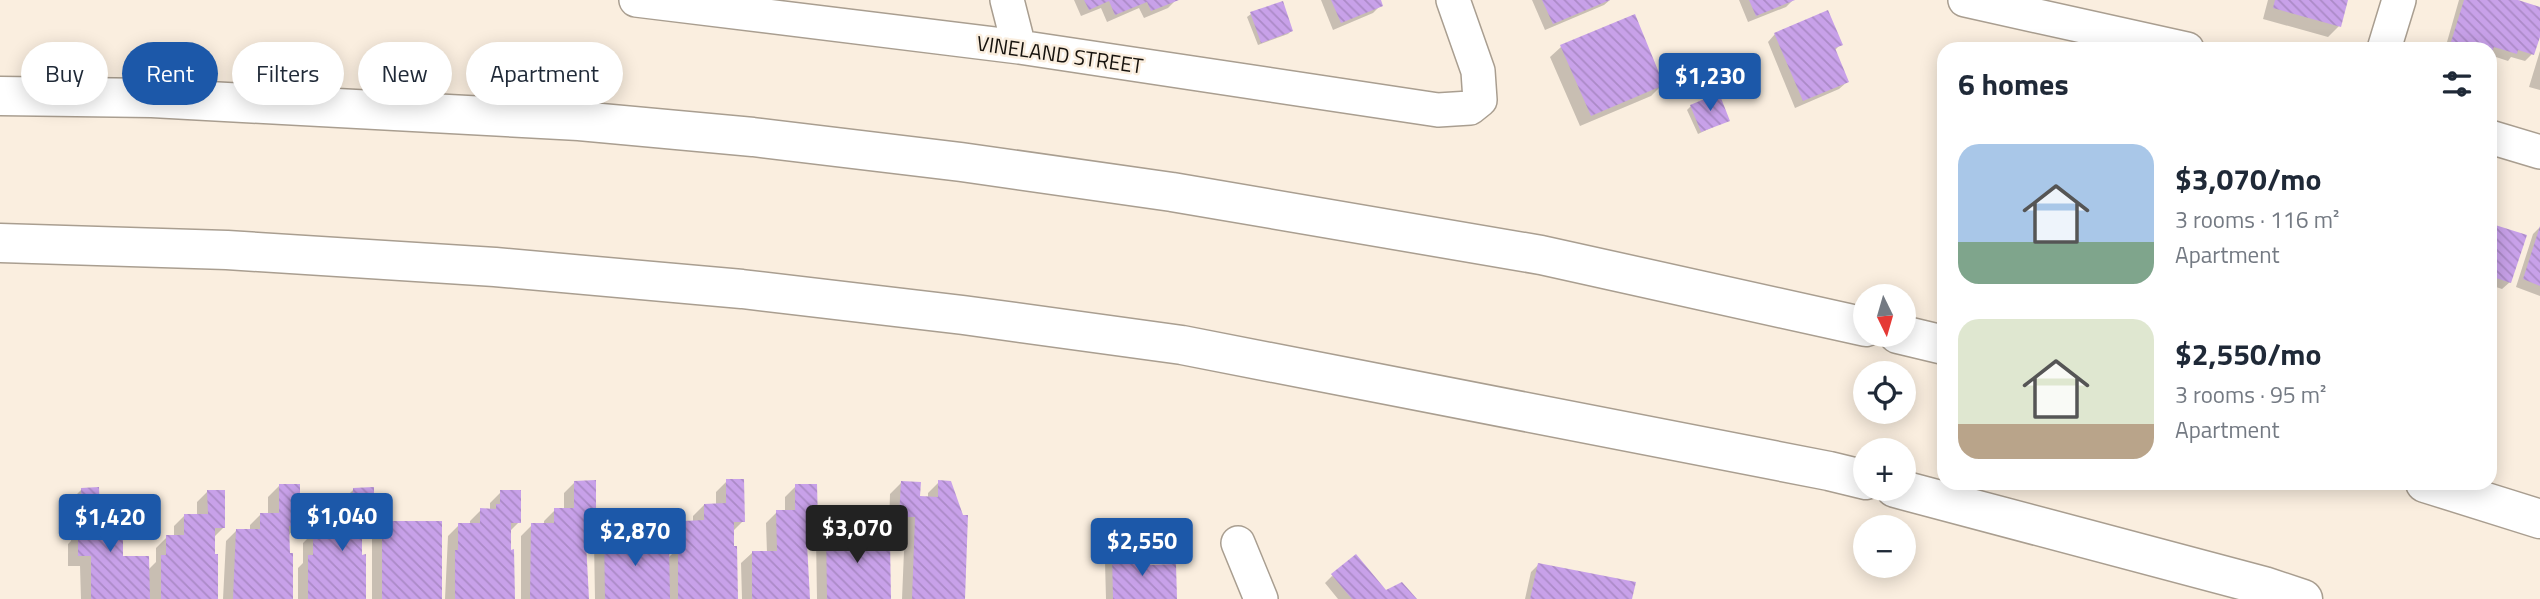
<!DOCTYPE html>
<html lang="en">
<head>
<meta charset="utf-8">
<style>
	:root { --surface:#fff; --page:#f6f6f7; --text:#1f2937; --muted:#747a83; --accent:#1c58a9 }
	body { margin:0; font-family:"Titillium Web",sans-serif; background:var(--page); color:var(--text); height:100vh; display:flex; flex-direction:column; font-size:26px; white-space:nowrap }
	* { box-sizing:border-box; margin:0 }
	p { font-size:23px; color:var(--muted) }
	.icon { flex:none; width:38px; height:38px; fill:none; stroke:currentColor; stroke-width:2; stroke-linecap:round; stroke-linejoin:round }
	.map { position:relative; flex:1; overflow:hidden }
	.drawer { position:absolute; left:1937px; top:42px; width:560px; height:448px; display:flex; flex-direction:column; background:var(--surface); border-radius:21px; box-shadow:0 4px 18px #0003 }
	.drawer>* { flex:none }
	.hud { position:absolute; left:21px; top:42px; width:665px; height:63px; display:flex; gap:14px }
	.needle { width:46px; rotate:175deg }
	.fabs { position:absolute; left:1853px; top:284px; display:grid; gap:14px }
	.fabs a { display:grid; place-items:center; width:63px; height:63px; border-radius:50%; background:var(--surface); box-shadow:0 4px 18px #0003; font-size:35px }
	.price { position:absolute; translate:-50% -60px; padding:0 16px; border-radius:7px; background:var(--accent); color:#fff; font-size:23px; line-height:46px; filter:drop-shadow(0 2px 4px #0008) }
	.price::after { content:''; position:absolute; left:50%; top:42px; width:21px; height:16px; margin-left:-10px; background:inherit; clip-path:polygon(0 0,100% 0,50% 100%) }
	.price.current { background:#222; color:#fff }
	ul { padding:0; list-style:none }
	li { display:flex; align-items:center; gap:21px; height:175px; padding:0 21px }
	li span { display:grid; place-items:center; flex:none; width:196px; height:140px; border-radius:21px; color:#555 }
	li>.icon { margin-inline-start:auto }
	span .icon { width:84px; height:84px; fill:#fffc; stroke-width:1 }
	li b { font-size:30px }
	h2 { display:flex; justify-content:space-between; align-items:center; height:84px; padding:0 21px; font-size:30px }
	.chip { padding:0 24px; border-radius:32px; background:var(--surface); box-shadow:0 4px 18px #0003; font-size:24px; line-height:63px }
	.chip.current { background:var(--accent); color:#fff }
	.map>svg:first-child { display:block }
	.shadow { fill:#0003 }
	.building { fill:url(#building-back-hatch) }
	.lines { fill:none; stroke-linecap:round; stroke-linejoin:round }
	.minor-casing { stroke:#a99e90; stroke-width:36 }
	.highway-casing { stroke:#a99e90; stroke-width:41 }
	.minor { stroke:#fff; stroke-width:33 }
	.highway { stroke:#fff; stroke-width:38 }
	.labels { text-anchor:middle; dominant-baseline:central; stroke-width:5; stroke-linejoin:round; paint-order:stroke }
	.street-label { font-size:21px; fill:#16120d; stroke:#faeedf }
</style>
</head>
<body>
<div class="map">
<svg width="2540" height="599" viewBox="0 0 2540 599">
	<defs>
		<pattern id="building-back-hatch" width="6" height="6" patternUnits="userSpaceOnUse" patternTransform="scale(1.75)"><rect width="6" height="6" fill="#c8a1e9"/><path d="M-1 5l2 2M0 0l6 6M5-1l2 2" fill="none" stroke="#ab8ac7"/></pattern>
	</defs>
	<rect width="100%" height="100%" fill="#faeedf"/>
	<path class="shadow" d="M 1074,0 L 1176,0 L 1168,8 L 1144,18 L 1139,8 L 1107,22 L 1101,8 L 1081,16 Z
		M 1321,0 L 1379,0 L 1381,5 L 1373,13 L 1333,30 Z
		M 1532,0 L 1610,0 L 1604,5 L 1545,30 Z
		M 1739,0 L 1793,0 L 1786,7 L 1748,22 Z
		M 2268,0 L 2346,0 L 2339,26 L 2328,37 L 2263,19 Z
		M 2459,0 L 2512,0 L 2540,9 L 2540,30 L 2532,54 L 2525,61 L 2511,57 L 2508,61 L 2490,55 L 2490,49 L 2445,49 Z
		M 1251,14 L 1291,31 L 1288,34 L 1258,45 L 1247,17 Z
		M 1775,34 L 1841,44 L 1834,51 L 1847,82 L 1839,89 L 1795,108 L 1768,42 Z
		M 1561,47 L 1662,85 L 1651,96 L 1580,126 L 1550,57 Z
		M 2540,51 L 2540,90 L 2529,87 Z
		M 1691,106 L 1728,120 L 1698,134 L 1687,110 Z
		M 2490,225 L 2510,282 L 2502,289 L 2490,285 Z
		M 2540,227 L 2540,296 L 2516,287 L 2533,234 Z
		M 727,481 L 743,521 L 732,532 L 736,599 L 595,599 L 594,541 L 605,530 L 630,545 L 667,559 L 673,553 L 672,534 L 683,523 L 693,522 L 693,516 L 704,505 L 716,505 L 716,492 Z
		M 575,482 L 595,521 L 583,533 L 587,599 L 521,599 L 521,536 L 532,525 L 544,524 L 544,521 L 555,510 L 564,510 L 564,493 Z
		M 939,482 L 963,599 L 902,599 L 905,527 L 889,527 L 890,494 L 901,483 L 919,498 L 928,498 L 928,493 Z
		M 279,486 L 298,525 L 288,536 L 291,599 L 223,599 L 226,541 L 236,531 L 250,531 L 250,525 L 261,514 L 268,514 L 268,497 Z
		M 796,486 L 816,524 L 804,535 L 808,599 L 742,599 L 741,563 L 752,553 L 767,553 L 766,523 L 777,512 L 785,512 L 785,497 Z
		M 82,489 L 121,558 L 148,570 L 156,562 L 156,548 L 167,537 L 174,537 L 174,526 L 185,515 L 197,516 L 197,502 L 208,491 L 224,527 L 213,538 L 217,599 L 81,599 L 80,566 L 68,566 L 68,544 L 71,541 L 71,500 Z
		M 354,489 L 372,489 L 372,533 L 382,523 L 440,599 L 372,599 L 372,530 L 360,540 L 364,599 L 298,599 L 298,568 L 303,563 L 303,543 L 314,532 L 322,532 L 322,528 L 333,517 L 343,517 L 343,500 Z
		M 501,492 L 519,522 L 509,532 L 513,599 L 445,599 L 448,536 L 459,525 L 470,524 L 470,521 L 481,510 L 490,510 L 490,503 Z
		M 827,526 L 889,599 L 817,599 L 816,537 Z
		M 1112,555 L 1144,567 L 1176,599 L 1106,599 L 1105,562 Z
		M 1538,565 L 1631,599 L 1525,599 L 1531,572 Z
		M 1332,576 L 1386,592 L 1414,599 L 1338,599 L 1325,583 Z"/>
	<path class="building" d="M 1084,0 L 1179,0 L 1151,11 L 1147,2 L 1115,15 L 1109,1 L 1089,10 Z
		M 1331,0 L 1381,0 L 1383,6 L 1341,23 Z
		M 1542,0 L 1610,0 L 1553,24 Z
		M 1749,0 L 1795,0 L 1756,16 Z
		M 2275,0 L 2348,0 L 2341,27 L 2273,8 Z
		M 2464,0 L 2518,0 L 2540,7 L 2540,37 L 2534,55 L 2518,50 L 2517,54 L 2494,47 L 2490,56 L 2490,49 L 2471,49 L 2451,42 Z
		M 1283,1 L 1293,31 L 1261,43 L 1250,12 Z
		M 1828,10 L 1843,45 L 1835,48 L 1849,82 L 1803,101 L 1774,33 Z
		M 1635,14 L 1664,85 L 1591,116 L 1560,45 Z
		M 1719,93 L 1730,121 L 1701,132 L 1690,105 Z
		M 2490,211 L 2496,213 L 2492,224 L 2527,235 L 2511,283 L 2490,276 Z
		M 2540,226 L 2540,286 L 2523,279 Z
		M 726,479 L 744,479 L 745,522 L 734,522 L 734,546 L 737,546 L 738,599 L 678,599 L 678,546 L 683,546 L 683,521 L 704,520 L 704,504 L 726,503 Z
		M 596,480 L 596,522 L 585,523 L 589,599 L 530,599 L 531,523 L 554,523 L 554,508 L 574,508 L 574,481 Z
		M 938,480 L 951,481 L 963,515 L 968,515 L 965,599 L 912,599 L 915,517 L 899,517 L 901,481 L 921,482 L 920,496 L 938,497 Z
		M 279,484 L 300,484 L 300,526 L 289,526 L 290,553 L 293,553 L 293,599 L 233,599 L 236,529 L 260,529 L 260,513 L 279,513 Z
		M 795,484 L 817,484 L 818,524 L 806,525 L 810,599 L 752,599 L 752,551 L 777,551 L 776,510 L 795,510 Z
		M 99,487 L 100,515 L 123,514 L 123,556 L 149,556 L 150,599 L 91,599 L 91,556 L 78,556 L 78,532 L 82,528 L 81,488 Z
		M 374,487 L 374,530 L 362,530 L 362,555 L 366,554 L 366,599 L 308,599 L 308,555 L 313,555 L 313,531 L 332,531 L 332,515 L 353,515 L 353,488 Z
		M 207,490 L 225,490 L 225,528 L 215,528 L 215,554 L 218,554 L 218,599 L 161,599 L 161,555 L 166,555 L 166,535 L 184,535 L 184,514 L 208,514 Z
		M 500,490 L 521,490 L 521,523 L 511,523 L 511,550 L 514,549 L 515,599 L 455,599 L 455,550 L 458,550 L 458,523 L 480,523 L 480,508 L 496,509 L 496,504 L 500,504 Z
		M 382,521 L 442,521 L 442,599 L 382,599 Z
		M 826,524 L 856,524 L 856,540 L 890,540 L 891,599 L 827,599 Z
		M 631,528 L 632,543 L 669,543 L 670,599 L 605,599 L 604,529 Z
		M 1145,552 L 1146,565 L 1176,564 L 1177,599 L 1113,599 L 1112,553 Z
		M 1356,554 L 1386,590 L 1402,582 L 1417,599 L 1352,599 L 1331,574 Z
		M 1538,563 L 1636,582 L 1632,599 L 1530,599 Z"/>
	<g class="lines">
		<g class="minor-casing">
			<path id="minor" d="M 636,0 L 1019,47 L 1438,110 L 1470,108 L 1480,100 L 1478,71 L 1453,0
				M 1007,0 L 1019,47
				M 1965,0 L 2187,49
				M 2384,49 L 2399,0
				M 2490,137 L 2540,152
				M 1238,543 L 1261,599"/>
		</g>
		<g class="highway-casing">
			<path id="highway" d="M 0,96 L 152,98 L 579,121 L 753,137 L 961,162 L 1172,192 L 1541,255 L 1866,327
				M 0,243 L 227,250 L 495,267 L 742,289 L 963,315 L 1182,345 L 1829,471 L 1866,480
				M 1898,334 L 1944,345
				M 2425,483 L 2540,519
				M 1895,488 L 2264,586 L 2303,599"/>
		</g>
		<use href="#minor" class="minor"/>
		<use href="#highway" class="highway"/>
	</g>
	<g class="labels">
		<g class="street-label">
			<text transform="translate(1060 54) rotate(8)">VINELAND STREET</text>
		</g>
	</g>
</svg>
<div class="fabs">
<a><svg class="needle" viewBox="-14 -14 28 28"><path d="M0-13l5 13h-10z" fill="#e53935"/><path d="M0 13l5-13h-10z" fill="#747a83"/></svg></a>
<a><svg class="icon" aria-label="locate" viewBox="0 0 24 24"><circle cx="12" cy="12" r="6"/><path d="M12 2v4M12 18v4M2 12h4M18 12h4"/></svg></a>
<a>+</a>
<a>−</a>
</div>
<b class="price" style="left:1710px;top:113px">$1,230</b>
<b class="price" style="left:342px;top:553px">$1,040</b>
<b class="price" style="left:110px;top:554px">$1,420</b>
<b class="price current" style="left:857px;top:565px">$3,070</b>
<b class="price" style="left:635px;top:568px">$2,870</b>
<b class="price" style="left:1142px;top:578px">$2,550</b>
<div class="hud">
<a class="chip">Buy</a>
<a class="chip current">Rent</a>
<a class="chip">Filters</a>
<a class="chip">New</a>
<a class="chip">Apartment</a>
</div>
<section class="drawer">
<h2>6 homes<svg class="icon" aria-label="filters" viewBox="0 0 24 24"><path d="M4 7h16M4 17h16"/><circle cx="9" cy="7" r="2"/><circle cx="15" cy="17" r="2"/></svg></h2>
<ul>
<li><span style="background:linear-gradient(#a9c7e8 70%,#7fa58c 0)"><svg class="icon" aria-label="home" viewBox="0 0 24 24"><path d="M3 11l9-7 9 7M6 9v11h12V9"/></svg></span><div><b>$3,070/mo</b><p>3 rooms · 116 m²</p><p>Apartment</p></div></li>
<li><span style="background:linear-gradient(#dfe7d0 75%,#b9a48a 0)"><svg class="icon" aria-label="home" viewBox="0 0 24 24"><path d="M3 11l9-7 9 7M6 9v11h12V9"/></svg></span><div><b>$2,550/mo</b><p>3 rooms · 95 m²</p><p>Apartment</p></div></li>
</ul>
</section>
</div>
</body>
</html>
